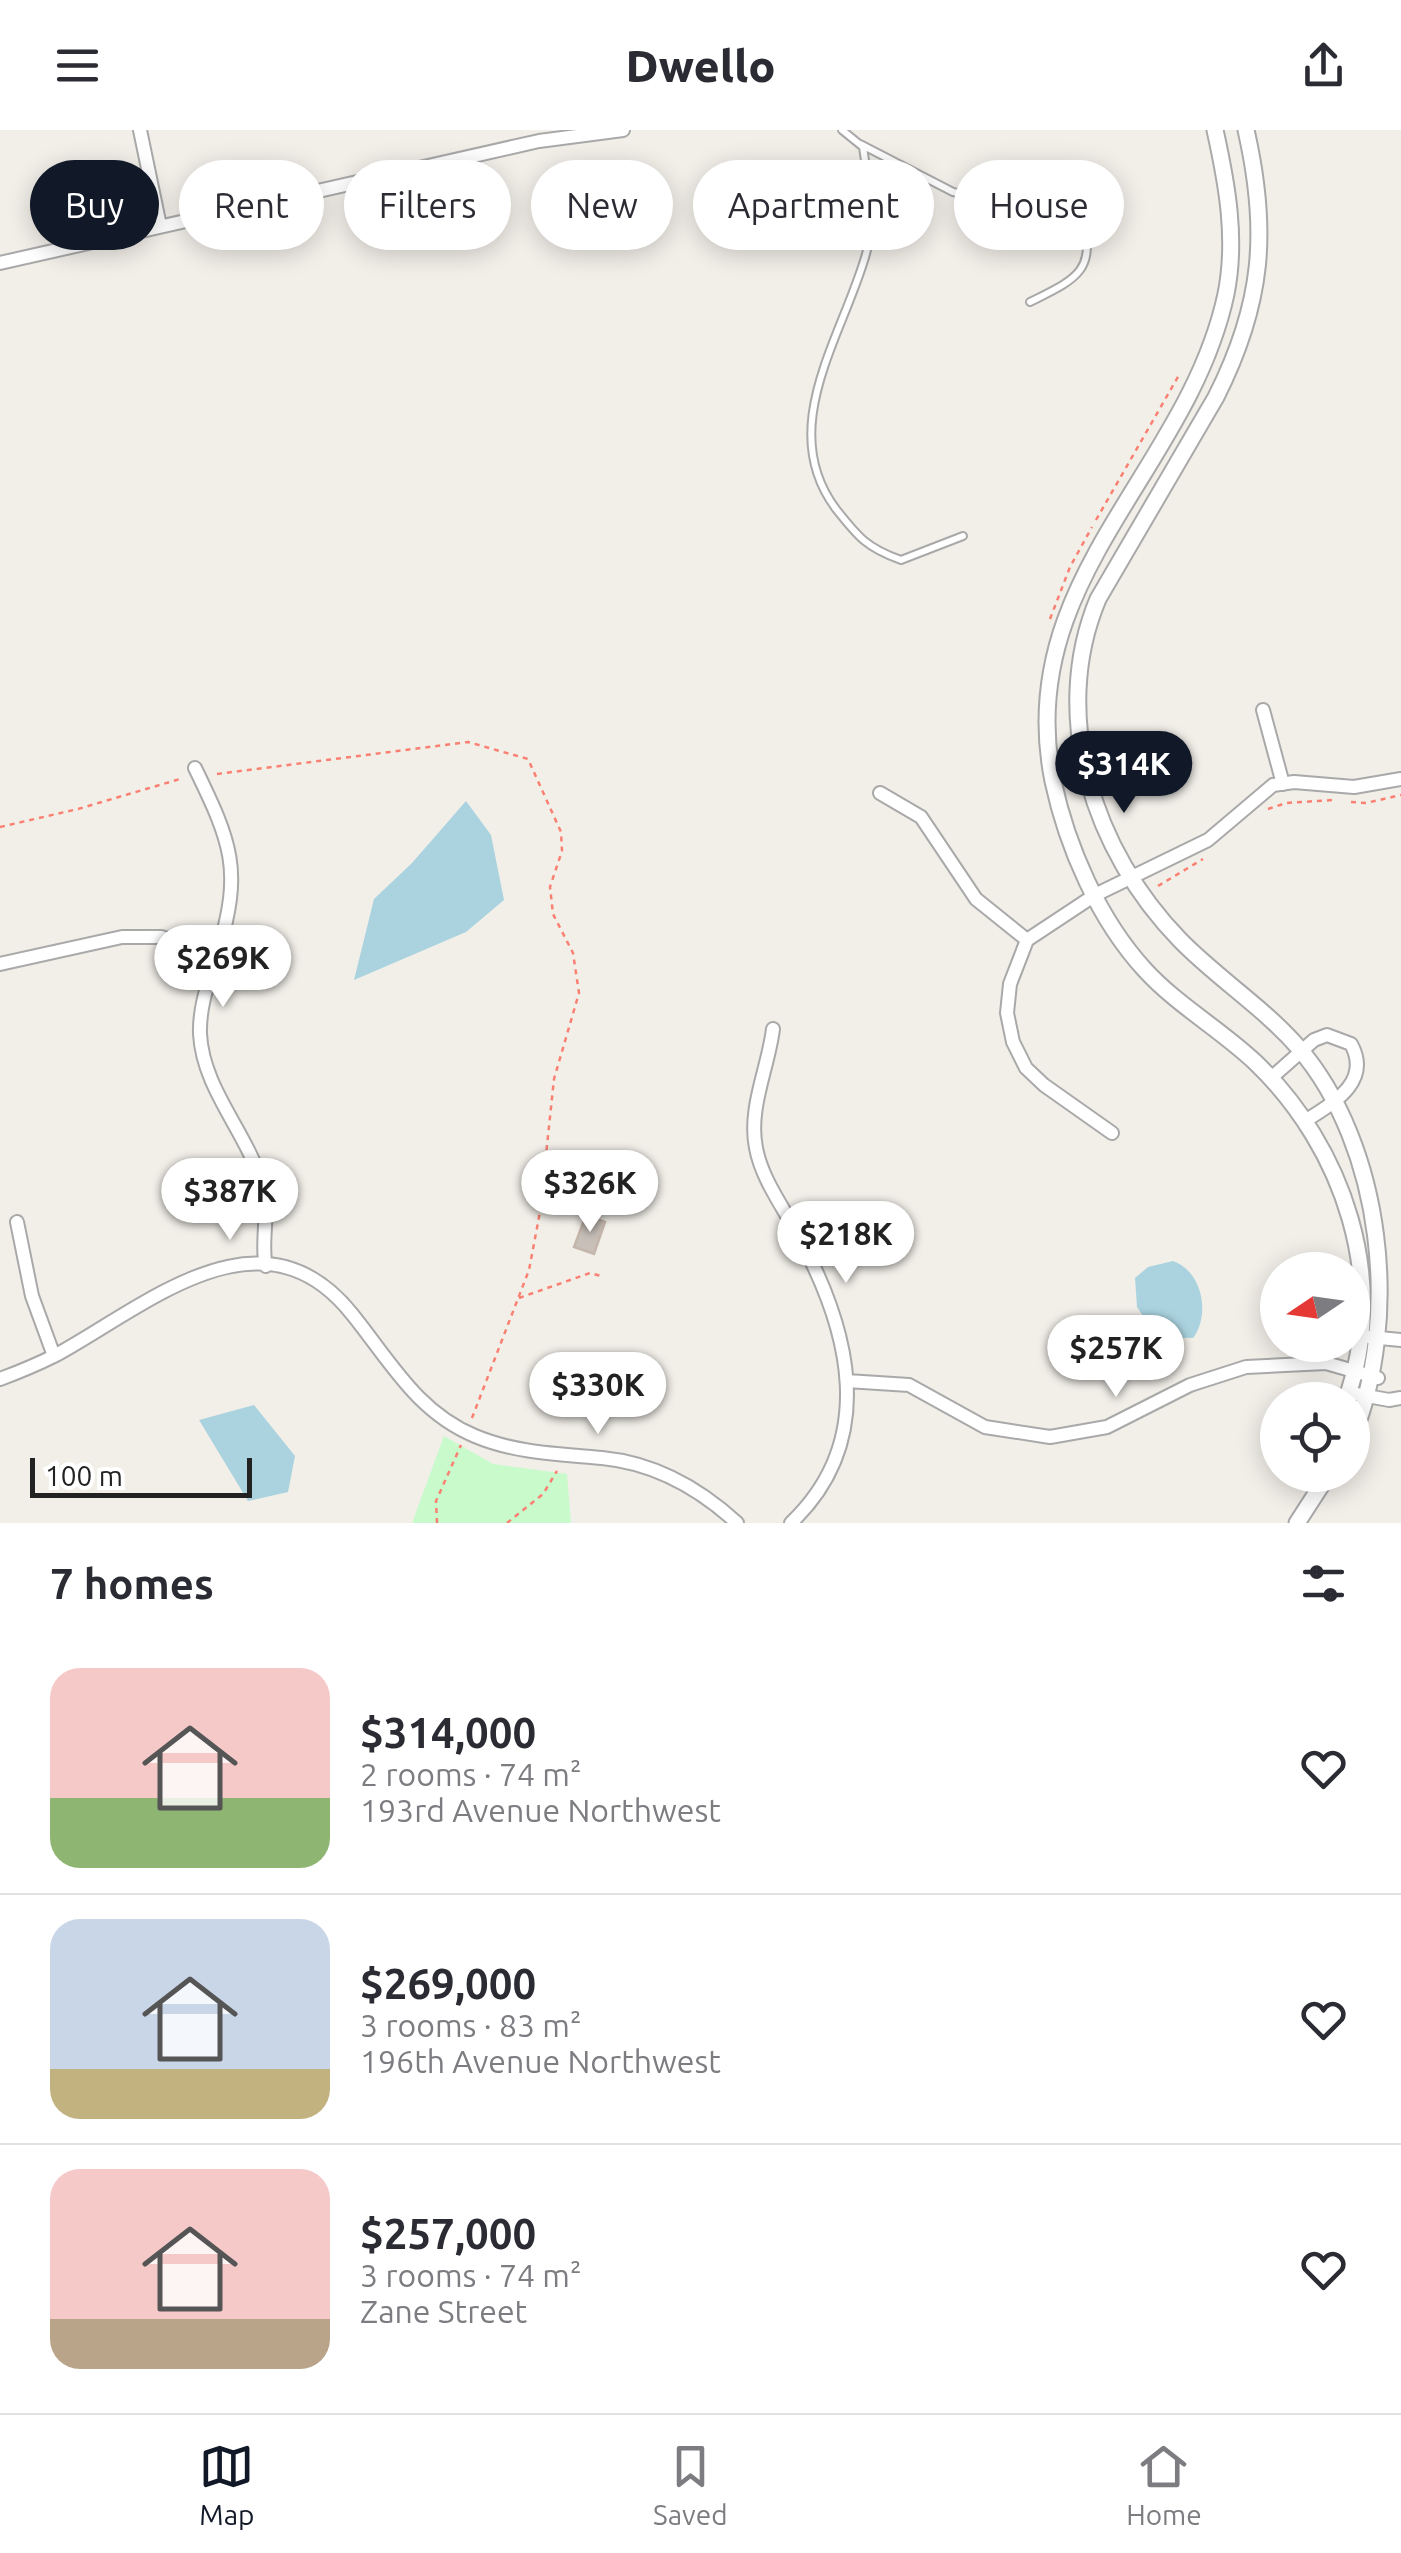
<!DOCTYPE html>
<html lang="en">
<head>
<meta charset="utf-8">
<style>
	:root { --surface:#fff; --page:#f2f2f3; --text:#2b2b33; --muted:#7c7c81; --line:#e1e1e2; --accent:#111827 }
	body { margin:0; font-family:Ubuntu,sans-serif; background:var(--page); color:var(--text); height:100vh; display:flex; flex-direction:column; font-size:38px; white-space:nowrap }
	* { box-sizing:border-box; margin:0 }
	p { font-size:32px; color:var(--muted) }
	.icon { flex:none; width:55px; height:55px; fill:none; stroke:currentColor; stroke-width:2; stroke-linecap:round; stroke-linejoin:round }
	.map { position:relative; height:1393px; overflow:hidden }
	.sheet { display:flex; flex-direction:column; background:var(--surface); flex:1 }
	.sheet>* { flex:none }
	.hud { position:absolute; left:30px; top:30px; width:1342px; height:90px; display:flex; gap:20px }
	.needle { width:65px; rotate:257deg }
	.tools { position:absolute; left:1260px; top:1122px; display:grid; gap:20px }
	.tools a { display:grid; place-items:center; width:110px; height:110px; border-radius:50%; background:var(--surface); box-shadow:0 5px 25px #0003; font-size:50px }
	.scale { position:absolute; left:30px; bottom:25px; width:222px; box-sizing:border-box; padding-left:10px; border:5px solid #222; border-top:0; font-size:28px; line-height:35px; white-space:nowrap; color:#222; -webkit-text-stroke:8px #fff; paint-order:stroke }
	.price { position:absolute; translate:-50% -85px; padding:0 22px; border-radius:35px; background:#fff; color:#222; font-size:32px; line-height:65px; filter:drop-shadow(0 2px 5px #0008) }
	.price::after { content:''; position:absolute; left:50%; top:60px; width:30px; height:22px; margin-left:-15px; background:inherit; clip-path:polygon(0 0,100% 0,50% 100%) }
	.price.current { background:var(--accent); color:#fff }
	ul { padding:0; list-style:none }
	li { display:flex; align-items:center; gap:30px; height:250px; padding:0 50px }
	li+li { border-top:2px solid var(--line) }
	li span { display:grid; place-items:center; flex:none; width:280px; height:200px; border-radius:30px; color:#555 }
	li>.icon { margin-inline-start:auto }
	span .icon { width:120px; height:120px; fill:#fffc; stroke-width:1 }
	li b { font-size:42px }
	h2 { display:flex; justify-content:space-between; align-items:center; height:120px; padding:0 50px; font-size:42px }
	.tag { padding:0 35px; border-radius:45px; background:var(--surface); box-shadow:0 5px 25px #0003; font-size:35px; line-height:90px }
	.tag.current { background:var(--accent); color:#fff }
	header { display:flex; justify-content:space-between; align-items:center; height:130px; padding:0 50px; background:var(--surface); font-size:45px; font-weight:800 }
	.menu { display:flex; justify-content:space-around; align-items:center; height:140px; border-top:2px solid var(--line); background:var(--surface); font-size:28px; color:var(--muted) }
	.menu a { display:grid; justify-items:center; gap:5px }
	.menu .current { color:var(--accent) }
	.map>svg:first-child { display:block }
	.park { fill:#c8facc }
	.water { fill:#aad3df }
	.building { fill:#c7bfb8; stroke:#c4b6ab; stroke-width:2.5 }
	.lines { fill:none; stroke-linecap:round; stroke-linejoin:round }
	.service-casing { stroke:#a9a9a9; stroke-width:10 }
	.minor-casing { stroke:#a9a9a9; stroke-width:16 }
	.tertiary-casing { stroke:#a9a9a9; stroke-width:19 }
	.path { stroke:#fa8072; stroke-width:2.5; stroke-dasharray:5 5; stroke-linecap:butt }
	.service { stroke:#fff; stroke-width:6 }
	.minor { stroke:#fff; stroke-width:12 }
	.tertiary { stroke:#fff; stroke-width:15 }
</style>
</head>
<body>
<header><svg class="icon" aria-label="menu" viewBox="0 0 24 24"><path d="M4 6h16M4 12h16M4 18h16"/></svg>Dwello<svg class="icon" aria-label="share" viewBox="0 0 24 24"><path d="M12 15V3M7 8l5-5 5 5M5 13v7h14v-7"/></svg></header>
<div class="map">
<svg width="1401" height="1393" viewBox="0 0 1401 1393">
	<rect width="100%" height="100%" fill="#f2efe9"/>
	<path class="park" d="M 444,1306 L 493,1334 L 567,1344 L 571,1393 L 412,1393 Z"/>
	<path class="water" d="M 466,671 L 491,705 L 504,770 L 466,802 L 354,850 L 374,769 L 412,733 Z
		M 1173,1131 C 1202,1141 1211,1184 1193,1208 L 1157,1207 L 1137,1177 L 1135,1148 L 1148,1137 Z
		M 254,1275 L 295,1326 L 288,1362 L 248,1371 L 199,1290 Z"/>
	<path class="building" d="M 586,1085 L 605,1092 L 594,1124 L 574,1117 Z"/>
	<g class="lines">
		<g class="service-casing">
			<path id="service" d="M 842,0 L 863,17 C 868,52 876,90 866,124 C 843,206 775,298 836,379 C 858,407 867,418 901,430 L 963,406
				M 860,14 L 953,62 L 982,68 L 1014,66 L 1053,74 L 1081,88 C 1100,141 1072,151 1030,172"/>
		</g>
		<g class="minor-casing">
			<path id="minor" d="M 140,0 L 160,96
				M 0,133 L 539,11 L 623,0
				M 1263,580 L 1283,654
				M 195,638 C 231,712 243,740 218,821 C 210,848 199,875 200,904 C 203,959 246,1001 261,1052 C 271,1082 260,1113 266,1136
				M 880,663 L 921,687 L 976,769 L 1027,810
				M 0,834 L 122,807 L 161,807 L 217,823
				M 773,899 C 768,939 748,978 756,1018 C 762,1050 784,1078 799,1107 C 850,1201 878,1310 791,1393
				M 1271,948 L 1314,910 L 1327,905 L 1351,914 C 1372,952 1333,973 1305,991
				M 1112,1003 L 1044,955 L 1026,938 L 1013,912 L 1007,883 L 1010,854 L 1027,810 L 1095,765 L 1208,710 L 1273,655 L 1294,652 L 1354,657 L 1401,649
				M 17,1092 L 32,1166 L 54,1226
				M 1369,1207 L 1401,1210
				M 0,1249 C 19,1242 38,1234 56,1225 C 146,1176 262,1071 352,1184 C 390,1231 417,1282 475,1306 C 515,1323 559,1324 602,1328 C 654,1333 699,1358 737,1393
				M 847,1251 L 909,1255 L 985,1297 L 1050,1307 L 1107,1297 L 1190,1255 L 1246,1237 L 1326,1233 L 1378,1248
				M 1356,1264 L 1389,1270 L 1401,1268"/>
		</g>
		<g class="tertiary-casing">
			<path id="tertiary" d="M 1215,0 C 1227,54 1237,109 1226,164 C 1188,342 1012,450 1053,651 C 1067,717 1099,790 1145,840 C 1177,875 1220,899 1255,932 C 1344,1017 1389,1151 1346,1270
				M 1246,0 C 1269,101 1263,174 1216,267 L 1098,469 C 1049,586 1094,722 1180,810 C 1217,848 1263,877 1298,917 C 1384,1017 1401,1190 1352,1308
				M 1297,1393 L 1328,1345"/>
		</g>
		<path class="path" d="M 1096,390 L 1179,245
			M 1050,489 L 1070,437 L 1092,397
			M 217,644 L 468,612 L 528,629 L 561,702 L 562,721 L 550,757 L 553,784 L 573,823 L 579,863 L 554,949 L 540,1082 L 529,1140 L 472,1288
			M 1351,672 L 1366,673 L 1401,665
			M 1268,679 L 1286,673 L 1333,670
			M 0,697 L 78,679 L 180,649
			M 1158,756 L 1203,729
			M 519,1168 L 590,1143 L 601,1146
			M 437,1393 L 436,1371 L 461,1315
			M 507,1393 L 543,1364 L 557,1341"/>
		<use href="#service" class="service"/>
		<use href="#minor" class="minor"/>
		<use href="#tertiary" class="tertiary"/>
	</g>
</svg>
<div class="tools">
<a><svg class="needle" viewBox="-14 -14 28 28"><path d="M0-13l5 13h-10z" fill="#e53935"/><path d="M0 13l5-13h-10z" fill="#7c7c81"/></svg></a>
<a><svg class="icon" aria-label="locate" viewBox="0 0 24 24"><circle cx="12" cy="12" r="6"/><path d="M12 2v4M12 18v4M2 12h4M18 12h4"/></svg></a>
</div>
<div class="scale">100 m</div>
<b class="price current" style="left:1124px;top:686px">$314K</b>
<b class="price" style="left:223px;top:880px">$269K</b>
<b class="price" style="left:590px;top:1105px">$326K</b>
<b class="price" style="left:230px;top:1113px">$387K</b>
<b class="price" style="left:846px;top:1156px">$218K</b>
<b class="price" style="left:1116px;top:1270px">$257K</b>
<b class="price" style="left:598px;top:1307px">$330K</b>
<div class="hud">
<a class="tag current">Buy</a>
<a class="tag">Rent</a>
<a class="tag">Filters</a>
<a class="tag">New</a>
<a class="tag">Apartment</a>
<a class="tag">House</a>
</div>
</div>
<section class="sheet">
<h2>7 homes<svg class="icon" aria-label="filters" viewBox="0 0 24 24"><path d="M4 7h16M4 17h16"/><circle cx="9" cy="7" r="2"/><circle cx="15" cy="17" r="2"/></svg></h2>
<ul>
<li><span style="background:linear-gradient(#f6c9c9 65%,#8fb573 0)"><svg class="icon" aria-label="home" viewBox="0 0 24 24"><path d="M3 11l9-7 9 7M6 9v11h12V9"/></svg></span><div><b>$314,000</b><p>2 rooms · 74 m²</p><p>193rd Avenue Northwest</p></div><svg class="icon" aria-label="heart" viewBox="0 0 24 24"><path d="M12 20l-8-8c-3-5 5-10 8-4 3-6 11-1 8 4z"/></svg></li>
<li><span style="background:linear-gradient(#c9d6e8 75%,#c2b280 0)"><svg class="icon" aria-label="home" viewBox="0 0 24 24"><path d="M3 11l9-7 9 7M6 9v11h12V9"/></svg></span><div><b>$269,000</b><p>3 rooms · 83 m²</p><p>196th Avenue Northwest</p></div><svg class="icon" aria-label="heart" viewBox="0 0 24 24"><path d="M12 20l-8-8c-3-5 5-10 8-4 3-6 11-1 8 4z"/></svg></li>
<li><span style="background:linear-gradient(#f6c9c9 75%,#b9a48a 0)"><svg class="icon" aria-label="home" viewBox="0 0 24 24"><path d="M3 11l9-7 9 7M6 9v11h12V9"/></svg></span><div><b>$257,000</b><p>3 rooms · 74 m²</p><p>Zane Street</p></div><svg class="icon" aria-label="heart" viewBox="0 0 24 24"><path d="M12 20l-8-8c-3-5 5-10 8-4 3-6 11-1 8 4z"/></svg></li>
</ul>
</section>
<nav class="menu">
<a class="current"><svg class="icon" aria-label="map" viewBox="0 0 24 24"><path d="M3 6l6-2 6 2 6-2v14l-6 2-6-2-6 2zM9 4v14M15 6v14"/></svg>Map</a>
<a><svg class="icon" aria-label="saved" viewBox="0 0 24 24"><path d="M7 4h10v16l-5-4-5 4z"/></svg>Saved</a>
<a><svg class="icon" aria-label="home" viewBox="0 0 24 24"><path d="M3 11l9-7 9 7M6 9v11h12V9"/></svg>Home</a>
</nav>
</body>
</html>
